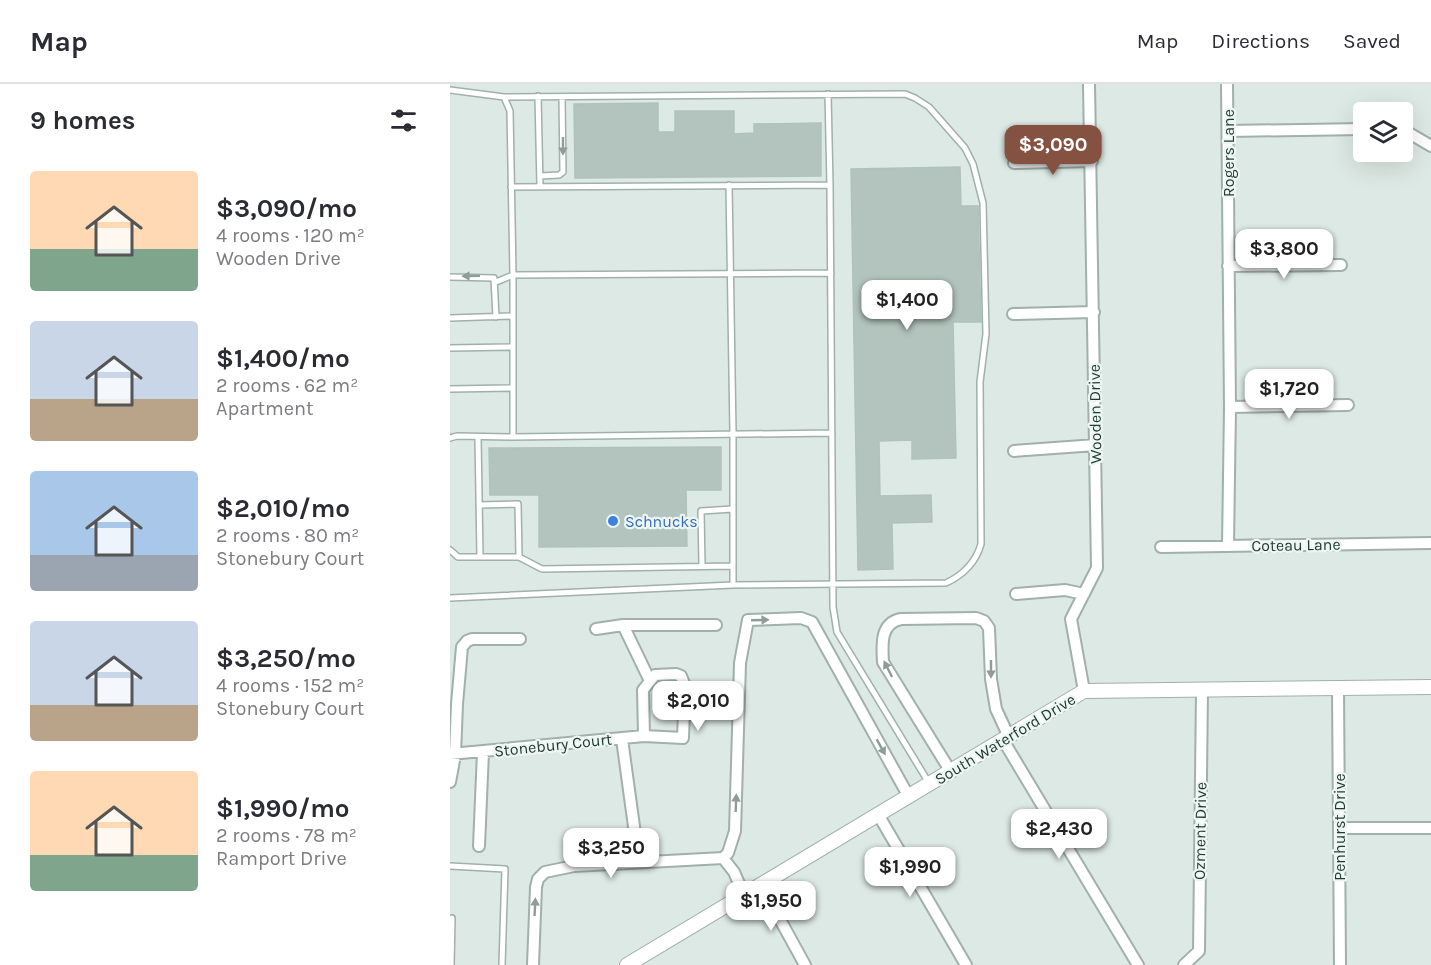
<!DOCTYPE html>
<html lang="en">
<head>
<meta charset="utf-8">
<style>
	:root { --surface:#fff; --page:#f2f2f3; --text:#2b2b33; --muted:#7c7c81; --line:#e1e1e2; --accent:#855140 }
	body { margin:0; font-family:Karla,sans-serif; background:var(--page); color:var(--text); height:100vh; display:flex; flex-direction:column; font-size:22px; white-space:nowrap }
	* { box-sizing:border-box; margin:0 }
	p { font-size:20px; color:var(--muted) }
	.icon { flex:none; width:33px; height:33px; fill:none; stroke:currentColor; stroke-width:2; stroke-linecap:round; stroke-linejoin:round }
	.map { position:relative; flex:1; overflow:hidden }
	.details { display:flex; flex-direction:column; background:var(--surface); width:450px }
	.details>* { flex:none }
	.tools { position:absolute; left:903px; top:18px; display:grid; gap:12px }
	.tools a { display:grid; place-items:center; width:60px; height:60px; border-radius:6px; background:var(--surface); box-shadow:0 6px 24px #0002; font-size:30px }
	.price { position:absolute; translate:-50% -51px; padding:0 14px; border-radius:12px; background:#fff; color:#222; font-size:20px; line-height:39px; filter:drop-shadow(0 2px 3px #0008) }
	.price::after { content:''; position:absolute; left:50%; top:36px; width:18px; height:14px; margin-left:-9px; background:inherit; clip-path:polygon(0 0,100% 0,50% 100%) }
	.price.active { background:var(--accent); color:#fff }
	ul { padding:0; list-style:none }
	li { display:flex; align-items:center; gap:18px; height:150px; padding:0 30px }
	li span { display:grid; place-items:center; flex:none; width:168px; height:120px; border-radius:6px; color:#555 }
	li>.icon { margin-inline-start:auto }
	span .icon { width:72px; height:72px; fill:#fffc; stroke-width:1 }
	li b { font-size:26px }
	h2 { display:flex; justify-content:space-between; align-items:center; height:72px; padding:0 30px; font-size:26px }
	header { display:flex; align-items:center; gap:36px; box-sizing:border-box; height:84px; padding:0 30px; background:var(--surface); border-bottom:2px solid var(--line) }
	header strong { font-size:28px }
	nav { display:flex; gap:33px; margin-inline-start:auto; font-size:21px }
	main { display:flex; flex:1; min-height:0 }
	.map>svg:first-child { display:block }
	.building { fill:#b2c4bd; stroke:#afc3bb; stroke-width:1.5 }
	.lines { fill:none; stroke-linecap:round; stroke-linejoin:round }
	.service-casing { stroke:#a0b0ab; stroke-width:8 }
	.minor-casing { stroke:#a0b0ab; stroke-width:14 }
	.tertiary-casing { stroke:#a0b0ab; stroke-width:16 }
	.service { stroke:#fff; stroke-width:5 }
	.minor { stroke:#fff; stroke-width:10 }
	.tertiary { stroke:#fff; stroke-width:14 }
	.oneway { fill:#8f9c98 }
	.shop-dot { fill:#3f7fe0; stroke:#edf6f2; stroke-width:2 }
	.labels { text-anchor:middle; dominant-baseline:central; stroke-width:4.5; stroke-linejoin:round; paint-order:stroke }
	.street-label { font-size:16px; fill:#1f3832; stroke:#edf6f2 }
	.shop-label { font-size:16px; fill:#366cbe; stroke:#edf6f2; text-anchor:start }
</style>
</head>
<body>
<header>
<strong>Map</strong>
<nav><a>Map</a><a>Directions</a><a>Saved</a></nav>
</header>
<main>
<section class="details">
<h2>9 homes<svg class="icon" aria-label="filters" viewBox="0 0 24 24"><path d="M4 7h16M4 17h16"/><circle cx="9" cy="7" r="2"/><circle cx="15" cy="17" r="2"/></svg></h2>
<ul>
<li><span style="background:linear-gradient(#ffd9b3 65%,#7fa58c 0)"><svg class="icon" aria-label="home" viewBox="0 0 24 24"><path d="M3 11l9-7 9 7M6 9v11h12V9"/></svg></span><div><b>$3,090/mo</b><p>4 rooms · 120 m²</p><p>Wooden Drive</p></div></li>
<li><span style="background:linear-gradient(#c9d6e8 65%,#b9a48a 0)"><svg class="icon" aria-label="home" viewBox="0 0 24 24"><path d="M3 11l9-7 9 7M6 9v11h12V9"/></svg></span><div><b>$1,400/mo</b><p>2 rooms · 62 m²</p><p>Apartment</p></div></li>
<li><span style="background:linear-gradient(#a9c7e8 70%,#9aa5b1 0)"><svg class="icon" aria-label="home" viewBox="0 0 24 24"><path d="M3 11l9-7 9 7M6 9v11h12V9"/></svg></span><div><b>$2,010/mo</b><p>2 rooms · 80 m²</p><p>Stonebury Court</p></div></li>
<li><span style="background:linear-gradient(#c9d6e8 70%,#b9a48a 0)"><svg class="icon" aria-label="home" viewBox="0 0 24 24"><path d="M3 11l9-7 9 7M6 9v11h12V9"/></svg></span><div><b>$3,250/mo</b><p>4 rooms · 152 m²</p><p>Stonebury Court</p></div></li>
<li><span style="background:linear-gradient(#ffd9b3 70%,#7fa58c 0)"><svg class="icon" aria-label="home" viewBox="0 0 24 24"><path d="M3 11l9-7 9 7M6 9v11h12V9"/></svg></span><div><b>$1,990/mo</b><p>2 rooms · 78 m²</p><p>Ramport Drive</p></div></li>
</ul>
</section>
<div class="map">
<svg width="981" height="881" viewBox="0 0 981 881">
	<rect width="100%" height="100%" fill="#dde9e4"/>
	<path class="building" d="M 208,19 L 208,48 L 225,48 L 225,27 L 284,27 L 284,50 L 304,49 L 304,40 L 371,39 L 371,92 L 125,94 L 124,20 Z
		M 510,83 L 511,122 L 528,122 L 531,238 L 503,238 L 506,374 L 462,375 L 462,356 L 429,357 L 430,412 L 481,411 L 482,438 L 442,439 L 443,485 L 408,486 L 401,85 Z
		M 271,363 L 271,406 L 236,406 L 237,462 L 89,463 L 89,411 L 40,411 L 39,364 Z"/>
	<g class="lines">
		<g class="service-casing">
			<path id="service" d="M 0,6 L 54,13 L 60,27 L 63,191 L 63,353 L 382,349
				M 378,10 L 380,101
				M 88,12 L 90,102
				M 90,92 L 109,91 L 113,88 L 112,13
				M 279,101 L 283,350 L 283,501
				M 61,103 L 380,101 L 383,523 L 387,548 L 479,699
				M 0,193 L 44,194 L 46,233
				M 46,198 L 63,191 L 381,189
				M 0,234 L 63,232
				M 0,264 L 63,263
				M 0,305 L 63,304
				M 28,353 L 30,472
				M 0,354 L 7,352 L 63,353
				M 29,421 L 68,420 L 69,473
				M 0,466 L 8,473 L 69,473 L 92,485 L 283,482
				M 252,482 L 251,427 L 283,425
				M 0,514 L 283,501 L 496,499 C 513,491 526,478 531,460 L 530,298 L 536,250 L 533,119 L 523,80 L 515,64 L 479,23 L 465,14 L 455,10 L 54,13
				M 0,782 L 55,785 L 52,881
				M 1,881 L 2,834"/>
		</g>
		<g class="minor-casing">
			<path id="minor" d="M 777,0 L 780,323 L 778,462
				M 778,47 L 914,45
				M 952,48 L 959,49 L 981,62
				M 564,79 L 642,77
				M 778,182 L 891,181
				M 563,230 L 644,228
				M 780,323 L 898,321
				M 564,367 L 646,361
				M 711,463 L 981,459
				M 566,510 L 615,506 L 634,510
				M 173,541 L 200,597
				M 146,545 L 173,541 L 266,541
				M 226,590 L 231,592 L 235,602 L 233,654 L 194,652 L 193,606 L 205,591 Z
				M 888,604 L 890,881
				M 634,607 L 621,535 L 647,484 L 639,0
				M 172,655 L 186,757
				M 553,656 L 688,881
				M 0,670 L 194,652
				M 501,688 L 433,578 C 432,561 430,539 451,535 L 526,534 L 534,537 L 539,544 L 541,595 L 546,625 L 559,653
				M 0,698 L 5,671 L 7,620 L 12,563 L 17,557 L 22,555 L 70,555
				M 429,732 L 516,881
				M 889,744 L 981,744
				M 29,762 L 33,668
				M 273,774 L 278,769 L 285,747 L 290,579 L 298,536 L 351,534 L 362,538 L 459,713
				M 311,801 L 355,881
				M 83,881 L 86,803 L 88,795 L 95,788 L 124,782 L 273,774 L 284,788 L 294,811
				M 734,881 L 749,867 L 752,606"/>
		</g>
		<g class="tertiary-casing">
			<path id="tertiary" d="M 177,881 L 634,607 L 981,603"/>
		</g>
		<use href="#service" class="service"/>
		<use href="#minor" class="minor"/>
		<use href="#tertiary" class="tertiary"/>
	</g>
	<defs><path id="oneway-solid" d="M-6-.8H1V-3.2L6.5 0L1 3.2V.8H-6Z" transform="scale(1.5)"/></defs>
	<g class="oneway">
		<use href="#oneway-solid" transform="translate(113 62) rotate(90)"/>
		<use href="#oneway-solid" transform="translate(21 192) rotate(179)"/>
		<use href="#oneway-solid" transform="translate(310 536) rotate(-2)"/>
		<use href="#oneway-solid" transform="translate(438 585) rotate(-117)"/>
		<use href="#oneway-solid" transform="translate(541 585) rotate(90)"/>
		<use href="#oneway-solid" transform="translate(431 663) rotate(61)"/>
		<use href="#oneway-solid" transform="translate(286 719) rotate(-88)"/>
		<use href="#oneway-solid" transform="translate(85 823) rotate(-87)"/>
	</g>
	<circle class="shop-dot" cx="163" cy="437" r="6"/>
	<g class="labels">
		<g class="street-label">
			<text transform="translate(778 69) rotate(-90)">Rogers Lane</text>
			<text transform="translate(645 330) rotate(-91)">Wooden Drive</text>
			<text transform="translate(846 461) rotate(-1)">Coteau Lane</text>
			<text transform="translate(555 655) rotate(-31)">South Waterford Drive</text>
			<text transform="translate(103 661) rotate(-6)">Stonebury Court</text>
			<text transform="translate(889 743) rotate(-90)">Penhurst Drive</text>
			<text transform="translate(750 747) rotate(-89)">Ozment Drive</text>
		</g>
		<g class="shop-label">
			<text x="175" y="437">Schnucks</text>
		</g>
	</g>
</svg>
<div class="tools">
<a><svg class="icon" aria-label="layers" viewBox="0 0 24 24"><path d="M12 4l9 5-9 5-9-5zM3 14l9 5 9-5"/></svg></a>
</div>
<b class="price active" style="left:603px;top:92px">$3,090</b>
<b class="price" style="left:834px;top:196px">$3,800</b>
<b class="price" style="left:457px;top:247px">$1,400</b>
<b class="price" style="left:839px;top:336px">$1,720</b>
<b class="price" style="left:248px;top:648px">$2,010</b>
<b class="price" style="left:609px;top:776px">$2,430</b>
<b class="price" style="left:161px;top:795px">$3,250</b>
<b class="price" style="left:460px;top:814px">$1,990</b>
<b class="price" style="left:321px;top:848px">$1,950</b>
</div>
</main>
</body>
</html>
